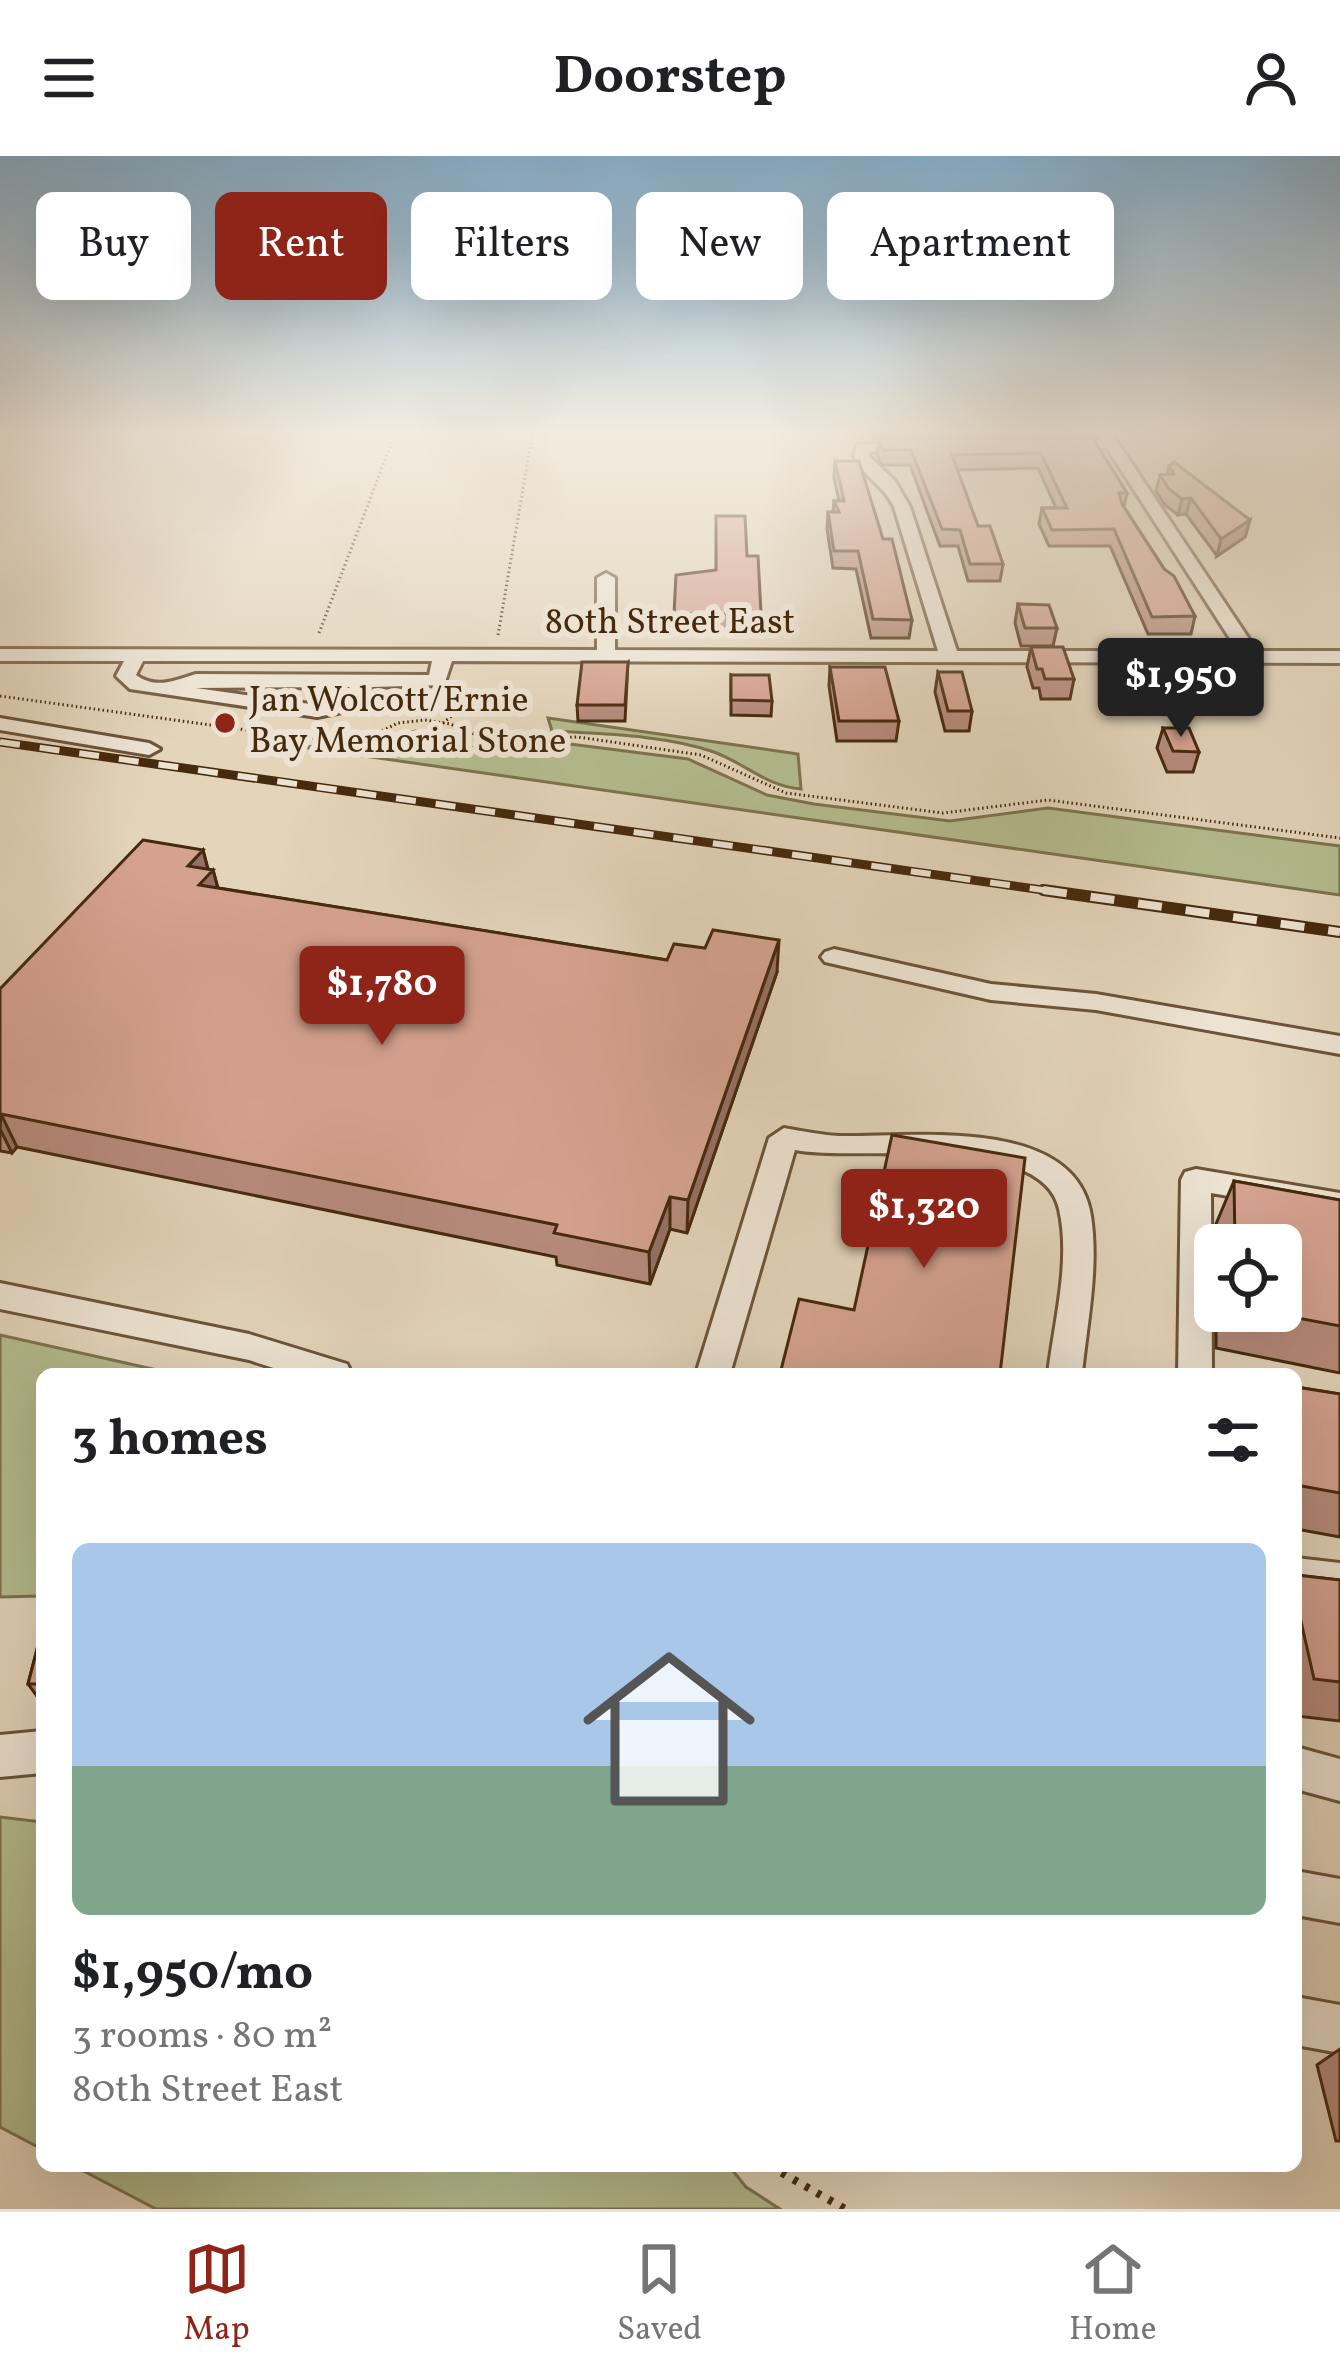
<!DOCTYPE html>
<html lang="en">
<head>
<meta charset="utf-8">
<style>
	:root { --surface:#fff; --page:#f2f2f2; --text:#202124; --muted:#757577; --line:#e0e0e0; --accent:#8f2418 }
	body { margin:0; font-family:Vollkorn,serif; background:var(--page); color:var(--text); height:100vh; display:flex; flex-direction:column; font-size:45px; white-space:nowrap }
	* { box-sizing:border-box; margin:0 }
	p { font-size:39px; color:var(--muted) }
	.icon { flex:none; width:66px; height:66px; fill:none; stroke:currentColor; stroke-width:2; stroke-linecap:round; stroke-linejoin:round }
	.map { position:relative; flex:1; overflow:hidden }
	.sheet { position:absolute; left:36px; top:1212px; width:1266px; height:804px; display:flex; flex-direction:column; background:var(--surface); border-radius:18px; box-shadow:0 12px 48px #0002 }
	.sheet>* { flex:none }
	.banner { position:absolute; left:36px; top:36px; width:1269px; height:108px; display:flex; gap:24px }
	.buttons { position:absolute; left:1194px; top:1068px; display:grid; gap:24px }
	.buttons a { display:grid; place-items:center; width:108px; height:108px; border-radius:18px; background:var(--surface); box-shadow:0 12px 48px #0002; font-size:60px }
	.price { position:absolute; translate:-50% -102px; padding:0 27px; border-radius:12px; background:var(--accent); color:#fff; font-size:39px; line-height:78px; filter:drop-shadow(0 3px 6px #0008) }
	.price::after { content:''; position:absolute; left:50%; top:72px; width:36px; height:27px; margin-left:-18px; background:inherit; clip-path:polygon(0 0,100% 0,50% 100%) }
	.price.selected { background:#222; color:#fff }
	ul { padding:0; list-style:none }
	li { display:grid; align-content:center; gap:24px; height:636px; padding:0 36px }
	li span { display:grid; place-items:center; height:372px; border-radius:18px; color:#555 }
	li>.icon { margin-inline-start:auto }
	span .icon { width:216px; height:216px; fill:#fffc; stroke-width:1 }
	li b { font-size:51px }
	h2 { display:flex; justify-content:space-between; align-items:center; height:144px; padding:0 36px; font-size:51px }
	.pill { padding:0 42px; border-radius:18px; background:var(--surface); box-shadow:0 12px 48px #0002; font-size:42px; line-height:108px }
	.pill.selected { background:var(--accent); color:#fff }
	header { display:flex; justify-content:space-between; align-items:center; height:156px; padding:0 36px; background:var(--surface); font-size:54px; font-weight:700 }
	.menu { display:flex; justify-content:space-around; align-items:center; height:168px; border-top:3px solid var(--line); background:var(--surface); font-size:33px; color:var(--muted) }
	.menu a { display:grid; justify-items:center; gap:6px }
	.menu .selected { color:var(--accent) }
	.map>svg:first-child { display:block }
	.green { fill:#b4bc8f; stroke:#7d734e; stroke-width:3 }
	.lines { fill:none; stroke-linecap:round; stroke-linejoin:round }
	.minor-casing { stroke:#6d5438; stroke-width:6 }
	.path-far1 { stroke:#462a0d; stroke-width:3; stroke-dasharray:1.5 3; stroke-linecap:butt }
	.path { stroke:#462a0d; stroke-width:8; stroke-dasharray:4.5 9; stroke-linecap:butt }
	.minor { fill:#ede3d2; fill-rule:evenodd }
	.rail-far1-casing { stroke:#462a0d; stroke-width:9 }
	.rail-casing { stroke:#462a0d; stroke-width:12 }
	.rail-far1 { stroke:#ede3d2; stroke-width:6; stroke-dasharray:20; stroke-linecap:butt }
	.rail { stroke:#ede3d2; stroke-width:8; stroke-dasharray:24; stroke-linecap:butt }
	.wall { fill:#b78b7c; stroke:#462a0d; stroke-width:3 }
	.shaded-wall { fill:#957165; stroke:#462a0d; stroke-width:3 }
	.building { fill:#d5a290; stroke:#462a0d; stroke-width:3 }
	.poi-dot { fill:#8f2418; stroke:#ede3d2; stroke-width:4.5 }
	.labels { text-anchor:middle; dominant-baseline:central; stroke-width:12; stroke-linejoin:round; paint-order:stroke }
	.far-street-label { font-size:36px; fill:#462a0d; stroke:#ede3d2 }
	.far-poi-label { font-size:36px; fill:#462a0d; stroke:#ede3d2; text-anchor:start }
</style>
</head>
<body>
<header><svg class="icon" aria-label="menu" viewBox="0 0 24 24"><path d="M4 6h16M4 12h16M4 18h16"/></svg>Doorstep<svg class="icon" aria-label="person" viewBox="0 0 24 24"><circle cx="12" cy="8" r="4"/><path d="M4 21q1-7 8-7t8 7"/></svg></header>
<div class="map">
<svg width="1340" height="2053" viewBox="0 0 1340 2053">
	<rect width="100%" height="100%" fill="#e3d4ba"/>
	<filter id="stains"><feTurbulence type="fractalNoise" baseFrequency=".00167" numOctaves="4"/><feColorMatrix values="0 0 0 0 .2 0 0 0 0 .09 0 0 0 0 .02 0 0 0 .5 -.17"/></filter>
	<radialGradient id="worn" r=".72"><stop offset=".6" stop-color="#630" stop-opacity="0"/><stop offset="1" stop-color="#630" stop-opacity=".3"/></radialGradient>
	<path class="green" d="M 548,562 L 798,598 L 801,633 C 766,630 746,608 714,596 C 665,579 604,578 552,575 Z
		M 415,575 L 477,593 L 562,587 L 688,603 L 767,639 L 814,648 L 950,665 L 1048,652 L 1340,690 L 1340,739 L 301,591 L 375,589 Z
		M 0,1179 L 175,1218 L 42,1218 L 42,1440 L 0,1441 Z
		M 0,1661 L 42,1666 L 42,1993 L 0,1971 Z
		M 74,2010 L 729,2010 L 746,2031 L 780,2053 L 156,2053 Z"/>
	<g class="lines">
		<g class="minor-casing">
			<path id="minor" d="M 1096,275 L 1110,275 L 1257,495 L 1340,495 L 1340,507 L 452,505 L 444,529 L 372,531 L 347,555 L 317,561 L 130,533 L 116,520 L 124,505 L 0,505 L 0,493 L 597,494 L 597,422 L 606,417 L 615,422 L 615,494 L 938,495 L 894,351 C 884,329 863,321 854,300 L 857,289 L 916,284 L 921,291 L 869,296 L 869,300 L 895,325 L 910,351 L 957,495 L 1238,495 L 1107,292 L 1054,292 L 1047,288 L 1054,284 L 1101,284 ZM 143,505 L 432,505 L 429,519 L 196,518 C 175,524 157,534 136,519 ZM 350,531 L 334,546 L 317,549 L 196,532 Z
				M 0,562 L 149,587 L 160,593 L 149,599 L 0,574 Z
				M 834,793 L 991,828 L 1096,838 L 1340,880 L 1340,898 L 1096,854 L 991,844 L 825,806 L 821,801 L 825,796 Z
				M 784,972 C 802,975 821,979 839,980 C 912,981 1076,959 1091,1060 C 1099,1112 1087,1167 1082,1218 L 1048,1218 C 1054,1166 1071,1105 1059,1053 C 1042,975 855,1006 795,994 L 730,1218 L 696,1218 L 769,982 Z
				M 1196,1013 L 1340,1037 L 1340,1059 L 1211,1037 L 1212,1218 L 1178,1218 L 1181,1024 L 1185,1016 Z
				M 0,1127 L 249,1178 L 347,1208 L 352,1218 L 292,1218 L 249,1204 L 0,1153 Z
				M 1296,1402 L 1340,1407 L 1340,1443 L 1296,1436 Z
				M 42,1575 L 42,1617 L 0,1621 L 0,1579 Z
				M 1296,1591 L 1340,1603 L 1340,1645 L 1296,1633 Z
				M 1296,1715 L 1340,1723 L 1340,1767 L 1296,1759 Z
				M 1296,1841 L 1340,1849 L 1340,1897 L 1296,1889 Z"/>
		</g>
		<path class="path-far1" d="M 319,477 L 396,275
			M 498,479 L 533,275
			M 0,540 L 305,582 L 366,583 L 398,567 L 425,564 L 450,568 L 489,584 L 578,581 L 701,599 L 786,637 L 943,657 L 1048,644 L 1340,682
			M 443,567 L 459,554 L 459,534"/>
		<path class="path" d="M 770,2010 L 845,2053"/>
		<use href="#minor" class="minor"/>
		<g class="rail-far1-casing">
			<path id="rail-far1" d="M 0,586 L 1064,737"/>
		</g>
		<g class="rail-casing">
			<path id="rail" d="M 1043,734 L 1340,776"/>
		</g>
		<use href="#rail-far1" class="rail-far1"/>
		<use href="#rail" class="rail"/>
	</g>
	<path class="wall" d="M 871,275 L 1082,275 L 1081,280 L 873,282 Z
		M 1092,281 L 1127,337 L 1124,351 L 1195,460 L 1191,478 L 1148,478 L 1110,390 L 1049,390 L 1039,368 L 1042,352 L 1056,352 L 1038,312 L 957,314 L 978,370 L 1003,408 L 1000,425 L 968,425 L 958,390 L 940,390 L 910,309 L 882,309 L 877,299 L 879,283 Z
		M 835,305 L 883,383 L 912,464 L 909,482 L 871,482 L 856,413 L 833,412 L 827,373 L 828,356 L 833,356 L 834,345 L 839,345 L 834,322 Z
		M 1169,310 L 1250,364 L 1245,381 L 1217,400 L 1186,358 L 1178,359 L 1165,349 L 1156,335 L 1160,319 L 1167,319 Z
		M 747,400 L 761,457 L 760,476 L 674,476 L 674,458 L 716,414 Z
		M 1018,448 L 1057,472 L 1053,490 L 1021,490 L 1015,467 Z
		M 1031,491 L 1074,523 L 1070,543 L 1041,543 L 1039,532 L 1033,532 L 1027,511 Z
		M 628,506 L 625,565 L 578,565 L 577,549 Z
		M 830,511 L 899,565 L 896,585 L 837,585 L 829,530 Z
		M 938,516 L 972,555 L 969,575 L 945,575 L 935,536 Z
		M 731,519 L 772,545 L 771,560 L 731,559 Z
		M 1163,572 L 1199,596 L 1193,616 L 1167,616 L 1157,592 Z
		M 203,694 L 208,713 L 213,714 L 218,732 L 667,804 L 777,816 L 687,1077 L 670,1073 L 650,1128 L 557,1109 L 556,1101 L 17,991 L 12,997 L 0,995 L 0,833 Z
		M 1234,1025 L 1340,1044 L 1340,1217 L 1216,1192 L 1216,1155 L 1281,1155 L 1281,1089 L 1216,1089 L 1216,1068 Z
		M 1296,1231 L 1340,1238 L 1340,1381 L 1296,1373 Z
		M 1296,1419 L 1340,1424 L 1340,1565 L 1296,1560 Z
		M 42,1474 L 42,1547 L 28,1528 Z
		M 1340,1893 L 1340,1985 L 1336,1985 L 1317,1909 Z"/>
	<path class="shaded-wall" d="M 1191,342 L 1186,358 L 1178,359 L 1182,343 Z
		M 1250,364 L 1245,381 L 1217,400 L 1221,383 Z
		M 203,694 L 209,718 L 213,714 L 221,745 L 208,761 L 188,710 Z
		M 779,784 L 777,816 L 687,1077 L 688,1044 Z
		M 1,958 L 17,991 L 12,997 L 0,973 Z
		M 670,1041 L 670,1073 L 650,1128 L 649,1096 Z"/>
	<path class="building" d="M 1092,281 L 1127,337 L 1119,337 L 1122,348 L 1164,413 L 1174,420 L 1195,460 L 1152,461 L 1114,373 L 1052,374 L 1042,352 L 1067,352 L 1041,297 L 952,299 L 978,370 L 990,370 L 1003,408 L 970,408 L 960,374 L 942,373 L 911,294 L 883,294 L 879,283 Z
		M 835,305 L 859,305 L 883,383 L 892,383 L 912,464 L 873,463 L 858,395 L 834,395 L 828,356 L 839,356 L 834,345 L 844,345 Z
		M 1174,306 L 1250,364 L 1221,383 L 1191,342 L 1182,343 L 1169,333 L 1160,319 L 1174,318 L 1169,310 Z
		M 716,360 L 745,360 L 747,400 L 758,400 L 761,457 L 674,458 L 676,419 L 716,414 Z
		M 1018,448 L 1049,449 L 1057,472 L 1025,472 Z
		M 1031,491 L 1063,491 L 1074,523 L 1045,523 L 1042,513 L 1037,513 Z
		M 582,506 L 628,506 L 625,549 L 577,549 Z
		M 830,511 L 885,511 L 899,565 L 839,565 Z
		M 938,516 L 962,516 L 972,555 L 948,555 Z
		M 731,519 L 769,519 L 772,545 L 731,544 Z
		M 1163,572 L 1189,572 L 1199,596 L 1173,595 Z
		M 143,684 L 203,694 L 188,710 L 213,714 L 199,729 L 667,804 L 674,788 L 705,792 L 713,774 L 779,784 L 688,1044 L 670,1041 L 649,1096 L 554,1077 L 557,1069 L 1,958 L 0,960 L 0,833 Z
		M 892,979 L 1025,1002 L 1000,1218 L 780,1218 L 799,1143 L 854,1154 Z
		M 1234,1025 L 1340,1044 L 1340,1170 L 1261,1155 L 1281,1155 L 1281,1089 L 1235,1089 Z
		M 1296,1231 L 1340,1238 L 1340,1337 L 1296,1329 Z
		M 1296,1419 L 1340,1424 L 1340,1526 L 1314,1523 L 1296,1443 Z
		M 42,1474 L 42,1528 L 28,1528 Z"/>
	<linearGradient id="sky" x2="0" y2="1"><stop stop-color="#88b5d5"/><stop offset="0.49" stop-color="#f2ece0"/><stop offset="1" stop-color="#f2ece0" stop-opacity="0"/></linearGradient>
	<rect width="1340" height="563" fill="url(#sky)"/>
	<circle class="poi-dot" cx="225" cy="567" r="12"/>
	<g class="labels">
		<g class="far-street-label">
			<text x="670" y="468">80th Street East</text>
		</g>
		<g class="far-poi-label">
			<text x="249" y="546">Jan Wolcott/Ernie<tspan x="249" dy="41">Bay Memorial Stone</tspan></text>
		</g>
	</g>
	<rect width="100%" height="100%" filter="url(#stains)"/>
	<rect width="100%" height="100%" fill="url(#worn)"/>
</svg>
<div class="buttons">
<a><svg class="icon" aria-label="locate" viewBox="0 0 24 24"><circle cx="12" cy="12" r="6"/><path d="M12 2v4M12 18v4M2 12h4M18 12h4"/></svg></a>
</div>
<b class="price selected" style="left:1181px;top:584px">$1,950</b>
<b class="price" style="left:382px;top:892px">$1,780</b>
<b class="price" style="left:924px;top:1115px">$1,320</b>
<div class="banner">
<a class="pill">Buy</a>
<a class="pill selected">Rent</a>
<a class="pill">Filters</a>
<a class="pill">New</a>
<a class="pill">Apartment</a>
</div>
<section class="sheet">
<h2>3 homes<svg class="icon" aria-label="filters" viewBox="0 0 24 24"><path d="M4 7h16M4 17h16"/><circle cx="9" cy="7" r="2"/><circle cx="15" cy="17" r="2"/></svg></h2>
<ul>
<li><span style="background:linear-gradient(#a9c7e8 60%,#7fa58c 0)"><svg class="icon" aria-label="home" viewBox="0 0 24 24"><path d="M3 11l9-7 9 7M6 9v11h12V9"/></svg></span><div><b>$1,950/mo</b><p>3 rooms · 80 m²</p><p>80th Street East</p></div></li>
</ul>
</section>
</div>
<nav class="menu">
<a class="selected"><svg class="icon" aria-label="map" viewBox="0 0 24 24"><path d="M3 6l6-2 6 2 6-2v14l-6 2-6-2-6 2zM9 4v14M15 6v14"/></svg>Map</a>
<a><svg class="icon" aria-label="saved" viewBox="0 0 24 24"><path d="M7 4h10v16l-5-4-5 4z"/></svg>Saved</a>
<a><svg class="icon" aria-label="home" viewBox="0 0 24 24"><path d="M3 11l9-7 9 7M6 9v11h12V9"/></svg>Home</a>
</nav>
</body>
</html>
